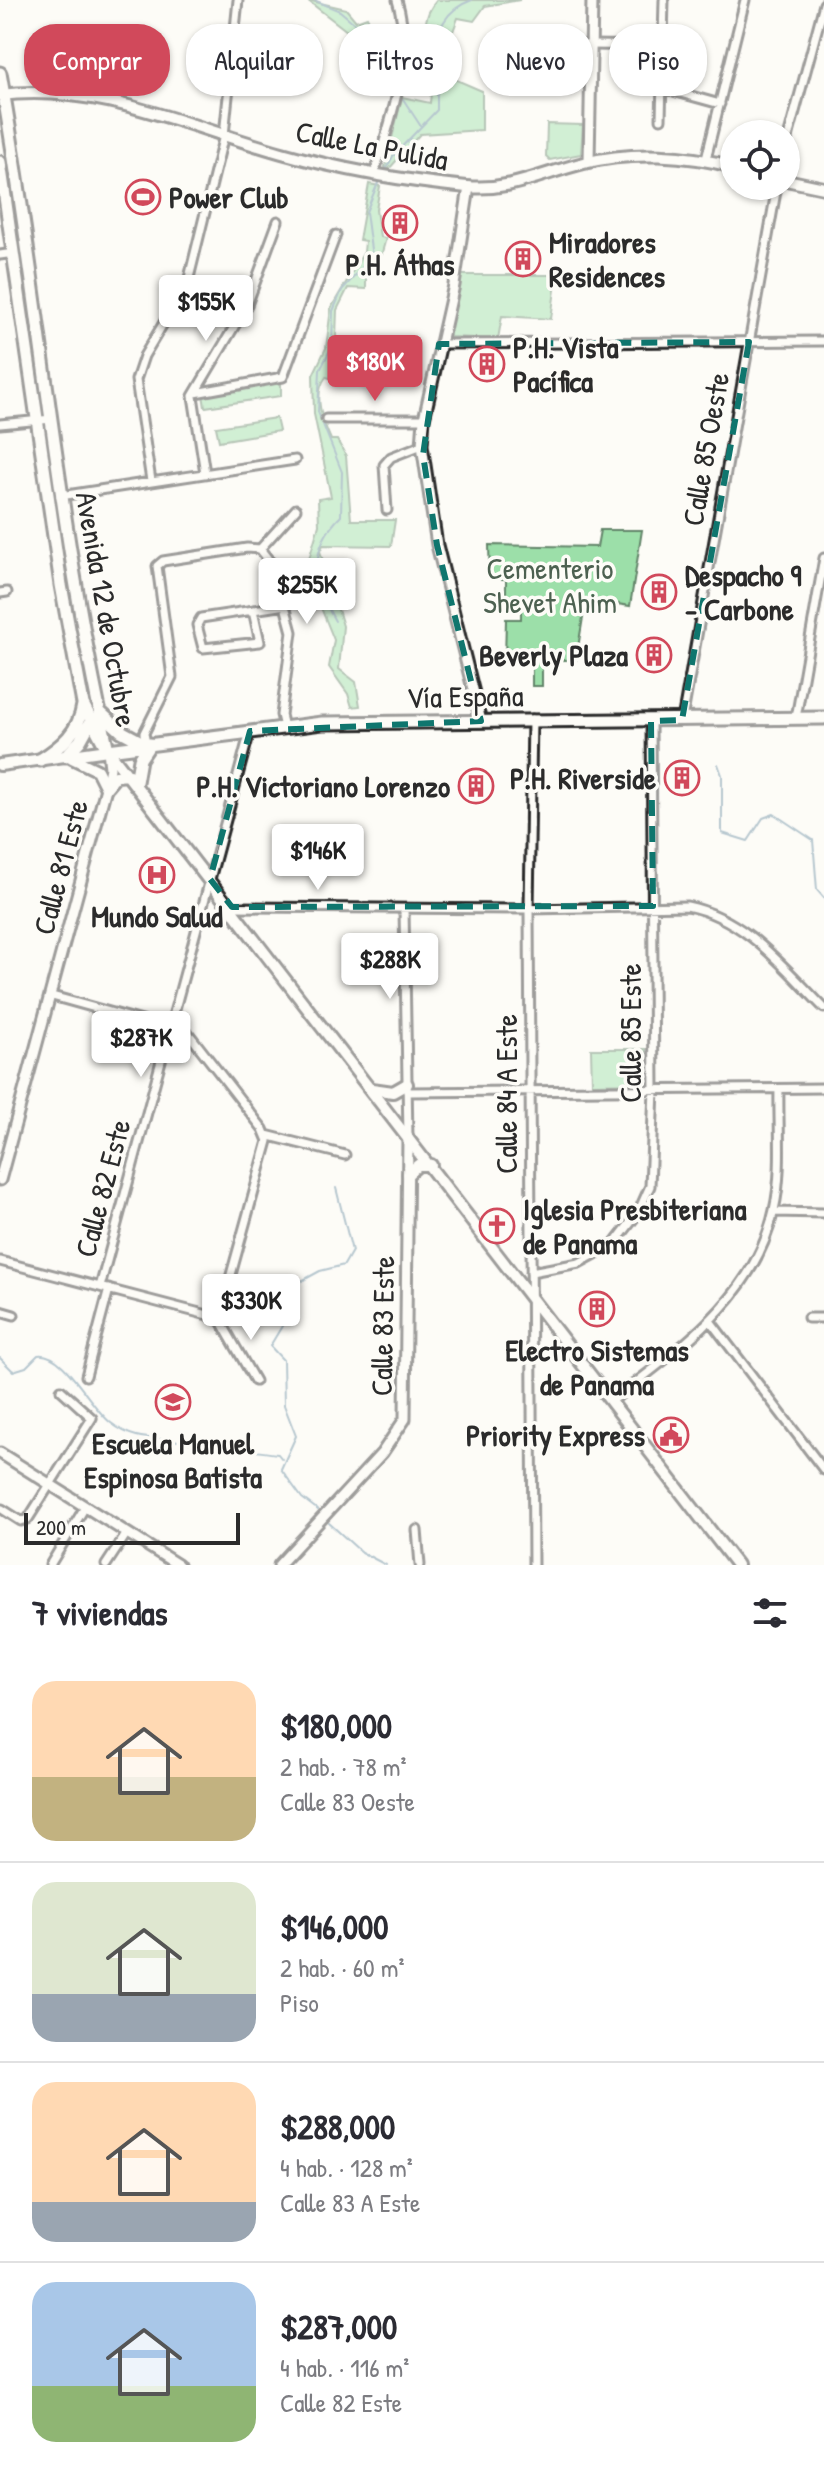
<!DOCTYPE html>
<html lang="es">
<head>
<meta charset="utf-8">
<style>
	:root { --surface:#fff; --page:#f7f7f7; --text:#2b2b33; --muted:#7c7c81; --line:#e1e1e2; --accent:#d1495b }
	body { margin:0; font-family:"Patrick Hand",sans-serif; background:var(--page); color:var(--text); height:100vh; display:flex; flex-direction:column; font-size:30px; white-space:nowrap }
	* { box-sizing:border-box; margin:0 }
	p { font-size:26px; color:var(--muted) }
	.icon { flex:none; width:44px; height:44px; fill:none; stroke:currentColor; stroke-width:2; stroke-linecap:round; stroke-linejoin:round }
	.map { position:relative; height:1565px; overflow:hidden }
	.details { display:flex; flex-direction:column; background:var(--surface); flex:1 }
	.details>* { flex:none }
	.top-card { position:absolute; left:24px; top:24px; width:776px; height:72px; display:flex; gap:16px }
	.tools { position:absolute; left:720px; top:120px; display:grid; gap:16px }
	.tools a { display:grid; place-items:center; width:80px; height:80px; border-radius:50%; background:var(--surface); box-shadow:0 2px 6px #0004; font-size:40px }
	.scale { position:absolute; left:24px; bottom:20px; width:216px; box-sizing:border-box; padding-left:8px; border:4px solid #2b2b2b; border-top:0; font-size:22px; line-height:28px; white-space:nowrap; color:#2b2b2b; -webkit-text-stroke:6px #fdfcf7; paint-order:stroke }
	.price { position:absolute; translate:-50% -68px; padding:0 18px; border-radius:8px; background:#fff; color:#222; font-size:26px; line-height:52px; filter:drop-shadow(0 2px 4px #0008) }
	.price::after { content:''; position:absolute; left:50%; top:48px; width:24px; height:18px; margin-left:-12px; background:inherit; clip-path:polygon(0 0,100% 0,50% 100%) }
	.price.selected { background:var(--accent); color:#fff }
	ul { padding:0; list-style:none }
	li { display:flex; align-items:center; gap:24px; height:200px; padding:0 32px }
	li+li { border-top:2px solid var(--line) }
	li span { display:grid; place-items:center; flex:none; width:224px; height:160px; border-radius:24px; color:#555 }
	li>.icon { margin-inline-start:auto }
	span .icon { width:96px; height:96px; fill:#fffc; stroke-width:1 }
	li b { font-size:34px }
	h2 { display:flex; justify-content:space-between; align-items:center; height:96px; padding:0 32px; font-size:34px }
	.tag { padding:0 28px; border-radius:32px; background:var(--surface); box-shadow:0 2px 6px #0004; font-size:28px; line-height:72px }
	.tag.selected { background:var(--accent); color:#fff }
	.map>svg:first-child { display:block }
	.green { fill:#9cdfa9; stroke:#64856a; stroke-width:2 }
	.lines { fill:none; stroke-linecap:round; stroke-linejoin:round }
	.stream { stroke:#63899e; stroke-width:2 }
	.minor-casing { stroke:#2b2b2b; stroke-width:13 }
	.tertiary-casing { stroke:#2b2b2b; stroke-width:15 }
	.secondary-casing { stroke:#2b2b2b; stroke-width:16 }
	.primary-casing { stroke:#2b2b2b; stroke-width:17 }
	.minor { stroke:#fdfcf7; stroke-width:7 }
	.tertiary { stroke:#fdfcf7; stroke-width:9 }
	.secondary { stroke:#fdfcf7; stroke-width:10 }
	.primary { stroke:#fdfcf7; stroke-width:11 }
	.marked { fill:none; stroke:#0f766e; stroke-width:6; stroke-dasharray:16 10; stroke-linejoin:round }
	.labels { text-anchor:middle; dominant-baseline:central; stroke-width:7; stroke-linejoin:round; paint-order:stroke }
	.street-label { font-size:30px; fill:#2b2b2b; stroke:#fdfcf7 }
	.poi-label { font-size:30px; font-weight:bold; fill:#2b2b2b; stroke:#fdfcf7; text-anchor:start }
	.park-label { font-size:30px; fill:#4d6151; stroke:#fdfcf7 }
</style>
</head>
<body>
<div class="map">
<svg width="824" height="1565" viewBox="0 0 824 1565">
	<rect width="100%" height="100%" fill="#fdfcf7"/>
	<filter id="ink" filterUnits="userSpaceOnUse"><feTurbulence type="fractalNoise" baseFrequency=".0125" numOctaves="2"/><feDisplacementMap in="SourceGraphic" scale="16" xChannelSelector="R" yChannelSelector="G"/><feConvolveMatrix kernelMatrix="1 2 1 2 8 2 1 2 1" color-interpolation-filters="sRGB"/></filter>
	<g filter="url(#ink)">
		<path class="green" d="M 307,0 L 346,9 L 356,21 L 367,17 L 382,44 L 382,72 L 393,81 L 393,90 L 378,74 L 379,56 Z
			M 437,0 L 520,0 L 485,6 L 474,21 L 458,18 L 438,72 L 482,91 L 482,130 L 420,134 L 389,169 L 385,167 L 402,97 L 430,103 L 432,83 L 422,76 L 432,56 C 424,34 421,18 437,0 Z
			M 547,124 L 583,125 L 581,154 L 550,160 L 546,156 Z
			M 369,184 L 380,186 L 376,210 L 380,237 L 386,238 L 376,274 L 366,274 L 366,289 L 348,288 L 337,310 L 335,366 L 380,373 L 379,382 L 357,385 L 326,377 C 312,395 323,422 331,440 L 337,440 L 346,456 L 351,520 L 395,520 L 391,546 L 323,545 L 320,551 L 343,626 L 339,669 L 356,682 L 360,706 L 352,707 L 348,694 L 329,667 L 334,640 L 315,593 L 289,599 L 287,588 L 311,583 L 308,562 L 319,525 L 318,499 L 331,497 L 314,414 L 313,375 L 326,348 L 331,308 L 364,252 L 365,241 L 359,240 Z
			M 462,275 L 557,275 L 551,319 L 502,316 L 498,339 L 450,337 L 447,335 Z
			M 281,383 L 281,396 L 205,407 L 203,394 Z
			M 276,418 L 279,431 L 219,441 L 216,427 Z
			M 58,506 L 92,695 L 89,706 L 52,508 Z
			M 600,530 L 642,530 L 630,606 L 586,599 L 576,660 L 542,660 L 542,686 L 532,686 L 532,660 L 505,660 L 506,619 L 521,619 L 521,611 L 506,610 L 506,579 L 490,579 L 489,545 L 597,547 Z
			M 591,1049 L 646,1049 L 646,1083 L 592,1084 Z"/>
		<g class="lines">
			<path class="stream" d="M 314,0 L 340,11 L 380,45 L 380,72 L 392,86
				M 403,99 L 420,125
				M 384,173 L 393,156 L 437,110 L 437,81 L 429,72 C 438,40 436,13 472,0
				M 335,621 C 313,583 308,548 341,516 L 342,472 L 318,412 L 320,370 L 332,346 L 333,311 L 342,290 L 372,257 L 366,212 L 380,178
				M 718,764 L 722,775 L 722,833 L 748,841 L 763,818 L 774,814 L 813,840 L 817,890 L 824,898
				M 0,1358 L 13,1371 L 26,1367 L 38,1355 C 64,1351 88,1405 111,1423 C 138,1444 157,1436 186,1442 C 217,1447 247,1450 278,1454 L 282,1459
				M 318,1510 L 302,1498 L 281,1469 L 296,1436 L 284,1405 L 283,1360 L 270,1346 L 282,1326 L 296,1284 L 320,1271 L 344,1265 L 352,1251 L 336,1188
				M 329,1523 L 361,1552 L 386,1565"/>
			<g class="minor-casing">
				<path id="minor" d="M 519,44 L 663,46
					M 662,88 L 720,104
					M 661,119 L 664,0
					M 786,145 L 824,4
					M 706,159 L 745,0
					M 374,175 C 390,118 415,59 397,0
					M 0,255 L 14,253
					M 439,344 L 824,341
					M 195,393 L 283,377 L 336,235
					M 326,419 L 424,419
					M 0,424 L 52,419
					M 205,473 L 193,396 L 247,305 L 278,221
					M 151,481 L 136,380 L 144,356 L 188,282 L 224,135 L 238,0
					M 60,496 L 295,460
					M 387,510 L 384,465 L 391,457 L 422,445
					M 260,549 L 275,568 L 292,632 L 281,715 L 284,727
					M 260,549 L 296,509
					M 0,593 L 7,592
					M 253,610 L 260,642 L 203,648 L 197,625 L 201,618 L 286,605
					M 796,718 L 824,558
					M 532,719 L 529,909 L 533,1565
					M 682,720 L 777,186
					M 146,744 L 144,733 L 172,677 L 157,566 L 163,561 L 247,548 L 260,549
					M 232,907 L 529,909 L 687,906 C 746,918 783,967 824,1008
					M 404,909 L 408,1137
					M 52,996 L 189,1034 L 263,1129 L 268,1141 L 219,1318
					M 407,1092 L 824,1088
					M 266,1135 L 345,1155
					M 774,1212 L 824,1213
					M 0,1261 L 219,1318
					M 531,1272 L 579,1263 L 614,1244 L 638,1213 L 650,1186 L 654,1090 L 651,721
					M 100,1287 L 250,731
					M 0,1311 L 14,1315
					M 219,1318 L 255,1381
					M 808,1318 L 824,1318
					M 711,1322 L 824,1470
					M 86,1376 L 109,1289
					M 612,1401 C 678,1349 755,1299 774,1210 C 783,1172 778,1128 779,1089
					M 2,1509 L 21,1521 L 28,1519 L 92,1418 L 61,1390
					M 417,1530 L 420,1565
					M 50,1565 L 85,1507
					M 106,1565 L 127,1533"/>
			</g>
			<g class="tertiary-casing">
				<path id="tertiary" d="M 589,161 L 592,0
					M 469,187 L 454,285 L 424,419 L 422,445 L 437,545 L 481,721
					M 0,1180 L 106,788 L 110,768 L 108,750
					M 0,1453 L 178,1565
					M 279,1565 L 382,1453 L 405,1419 L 408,1137"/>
			</g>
			<g class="secondary-casing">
				<path id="secondary" d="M 0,95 C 100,83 188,127 282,153 C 342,170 405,181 467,187 C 511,191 543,173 584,163 C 632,151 687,154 734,167
					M 786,180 L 824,188
					M 72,758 L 97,770 L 106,788
					M 0,765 L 108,750 L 737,1565
					M 106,788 L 116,776 L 130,775
					M 372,1089 L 393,1092 L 407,1084
					M 408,1174 L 418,1165 L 431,1165"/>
			</g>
			<g class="primary-casing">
				<path id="primary" d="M 0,73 C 40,298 57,527 108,750
					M 0,162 L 61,585 L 83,704 L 103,742
					M 101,713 L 121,731 L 145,744
					M 108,750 L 322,723 L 824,718
					M 66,756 L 80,741 L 90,723
					M 40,760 C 62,746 79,732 83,705
					M 136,782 L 140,759 L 150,744"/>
			</g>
			<use href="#minor" class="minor"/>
			<use href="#tertiary" class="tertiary"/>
			<use href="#secondary" class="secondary"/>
			<use href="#primary" class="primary"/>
		</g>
	</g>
	<path d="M0 0H824V1565H0ZM 749,342 L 682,720 L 651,721 L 653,906 L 232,907 L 210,879 L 250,731 L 481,721 L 437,545 L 423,455 L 439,344 Z" fill="#fdfcf7" fill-opacity=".55" fill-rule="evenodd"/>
	<path class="marked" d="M 749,342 L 682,720 L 651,721 L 653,906 L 232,907 L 210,879 L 250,731 L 481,721 L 437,545 L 423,455 L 439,344 Z"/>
	<defs>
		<g id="stadium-ring" transform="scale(1.8)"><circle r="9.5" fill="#fdfcf7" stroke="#d1495b" stroke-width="1.5"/><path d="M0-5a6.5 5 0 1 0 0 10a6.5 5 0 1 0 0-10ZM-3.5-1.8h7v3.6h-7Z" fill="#d1495b"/></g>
		<g id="building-ring" transform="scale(1.8)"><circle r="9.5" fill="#fdfcf7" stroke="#d1495b" stroke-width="1.5"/><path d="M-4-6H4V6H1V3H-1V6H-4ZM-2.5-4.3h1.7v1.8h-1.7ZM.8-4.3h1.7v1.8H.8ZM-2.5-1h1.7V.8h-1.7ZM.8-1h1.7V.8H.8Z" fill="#d1495b"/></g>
		<g id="hospital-ring" transform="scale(1.8)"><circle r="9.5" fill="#fdfcf7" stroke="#d1495b" stroke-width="1.5"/><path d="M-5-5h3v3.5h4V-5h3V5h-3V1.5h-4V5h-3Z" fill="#d1495b"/></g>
		<g id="church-ring" transform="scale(1.8)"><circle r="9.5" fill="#fdfcf7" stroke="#d1495b" stroke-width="1.5"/><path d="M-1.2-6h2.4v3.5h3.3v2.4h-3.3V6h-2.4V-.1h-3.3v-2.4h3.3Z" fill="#d1495b"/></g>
		<g id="school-ring" transform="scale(1.8)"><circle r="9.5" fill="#fdfcf7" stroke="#d1495b" stroke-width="1.5"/><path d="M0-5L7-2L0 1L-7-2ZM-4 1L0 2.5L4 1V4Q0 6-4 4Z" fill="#d1495b"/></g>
		<g id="civic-ring" transform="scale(1.8)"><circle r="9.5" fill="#fdfcf7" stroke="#d1495b" stroke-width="1.5"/><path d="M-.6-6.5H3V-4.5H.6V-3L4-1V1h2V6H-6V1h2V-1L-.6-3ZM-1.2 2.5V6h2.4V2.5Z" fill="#d1495b"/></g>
	</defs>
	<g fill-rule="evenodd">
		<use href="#stadium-ring" x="143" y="197"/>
		<use href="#building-ring" x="400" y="223"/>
		<use href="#building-ring" x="523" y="259"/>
		<use href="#building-ring" x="487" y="364"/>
		<use href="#building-ring" x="659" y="592"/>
		<use href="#building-ring" x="654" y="655"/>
		<use href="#building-ring" x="682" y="778"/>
		<use href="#building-ring" x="476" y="786"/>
		<use href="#hospital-ring" x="157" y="875"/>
		<use href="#church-ring" x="497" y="1226"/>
		<use href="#building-ring" x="597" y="1309"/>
		<use href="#school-ring" x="173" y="1402"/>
		<use href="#civic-ring" x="671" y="1435"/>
	</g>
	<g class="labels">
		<g class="street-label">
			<text transform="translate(372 145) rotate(11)">Calle La Pulida</text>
			<text transform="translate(705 449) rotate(-80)">Calle 85 Oeste</text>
			<text transform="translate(107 609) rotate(80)">Avenida 12 de Octubre</text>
			<text transform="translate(465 696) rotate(-1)">Vía España</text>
			<text transform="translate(60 867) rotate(-75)">Calle 81 Este</text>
			<text transform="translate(630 1033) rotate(-90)">Calle 85 Este</text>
			<text transform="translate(506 1094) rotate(-90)">Calle 84 A Este</text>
			<text transform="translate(102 1188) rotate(-75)">Calle 82 Este</text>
			<text transform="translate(382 1326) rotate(-89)">Calle 83 Este</text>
		</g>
		<g class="poi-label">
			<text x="169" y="197">Power Club</text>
			<text x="549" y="242">Miradores<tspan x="549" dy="34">Residences</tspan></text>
			<text x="400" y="264" text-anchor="middle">P.H. Áthas</text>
			<text x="513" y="347">P.H. Vista<tspan x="513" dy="34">Pacífica</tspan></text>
			<text x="685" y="575">Despacho 9<tspan x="685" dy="34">- Carbone</tspan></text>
			<text x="628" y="655" text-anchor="end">Beverly Plaza</text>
			<text x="656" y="778" text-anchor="end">P.H. Riverside</text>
			<text x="450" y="786" text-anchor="end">P.H. Victoriano Lorenzo</text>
			<text x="157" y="916" text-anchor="middle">Mundo Salud</text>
			<text x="523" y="1209">Iglesia Presbiteriana<tspan x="523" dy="34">de Panama</tspan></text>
			<text x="597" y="1350" text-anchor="middle">Electro Sistemas<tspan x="597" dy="34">de Panama</tspan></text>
			<text x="645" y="1435" text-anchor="end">Priority Express</text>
			<text x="173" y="1443" text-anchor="middle">Escuela Manuel<tspan x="173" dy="34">Espinosa Batista</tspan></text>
		</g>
		<g class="park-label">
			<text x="550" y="568">Cementerio<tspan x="550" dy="34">Shevet Ahim</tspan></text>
		</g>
	</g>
</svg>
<div class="tools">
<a><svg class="icon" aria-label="locate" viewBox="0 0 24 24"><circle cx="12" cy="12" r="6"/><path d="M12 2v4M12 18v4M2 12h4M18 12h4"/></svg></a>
</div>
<div class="scale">200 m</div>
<b class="price" style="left:206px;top:343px">$155K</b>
<b class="price selected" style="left:375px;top:403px">$180K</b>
<b class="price" style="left:307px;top:626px">$255K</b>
<b class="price" style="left:318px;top:892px">$146K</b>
<b class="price" style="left:390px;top:1001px">$288K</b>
<b class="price" style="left:141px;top:1079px">$287K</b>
<b class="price" style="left:251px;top:1342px">$330K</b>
<div class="top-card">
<a class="tag selected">Comprar</a>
<a class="tag">Alquilar</a>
<a class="tag">Filtros</a>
<a class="tag">Nuevo</a>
<a class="tag">Piso</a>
</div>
</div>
<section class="details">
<h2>7 viviendas<svg class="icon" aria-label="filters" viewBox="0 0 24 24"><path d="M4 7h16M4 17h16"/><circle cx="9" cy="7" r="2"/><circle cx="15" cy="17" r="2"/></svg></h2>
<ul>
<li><span style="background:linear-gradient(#ffd9b3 60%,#c2b280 0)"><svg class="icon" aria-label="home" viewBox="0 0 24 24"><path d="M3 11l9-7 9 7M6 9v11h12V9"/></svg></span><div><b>$180,000</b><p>2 hab. · 78 m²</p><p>Calle 83 Oeste</p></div></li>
<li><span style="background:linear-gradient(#dfe7d0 70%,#9aa5b1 0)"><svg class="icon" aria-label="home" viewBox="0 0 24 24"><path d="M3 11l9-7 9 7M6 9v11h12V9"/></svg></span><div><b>$146,000</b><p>2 hab. · 60 m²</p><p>Piso</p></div></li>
<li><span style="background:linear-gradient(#ffd9b3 75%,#9aa5b1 0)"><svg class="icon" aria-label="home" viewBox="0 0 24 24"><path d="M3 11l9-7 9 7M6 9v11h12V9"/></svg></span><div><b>$288,000</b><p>4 hab. · 128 m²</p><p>Calle 83 A Este</p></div></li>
<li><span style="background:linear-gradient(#a9c7e8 65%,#8fb573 0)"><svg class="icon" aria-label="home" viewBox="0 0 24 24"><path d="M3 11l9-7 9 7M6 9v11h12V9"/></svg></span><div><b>$287,000</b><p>4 hab. · 116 m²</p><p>Calle 82 Este</p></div></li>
</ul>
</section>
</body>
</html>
